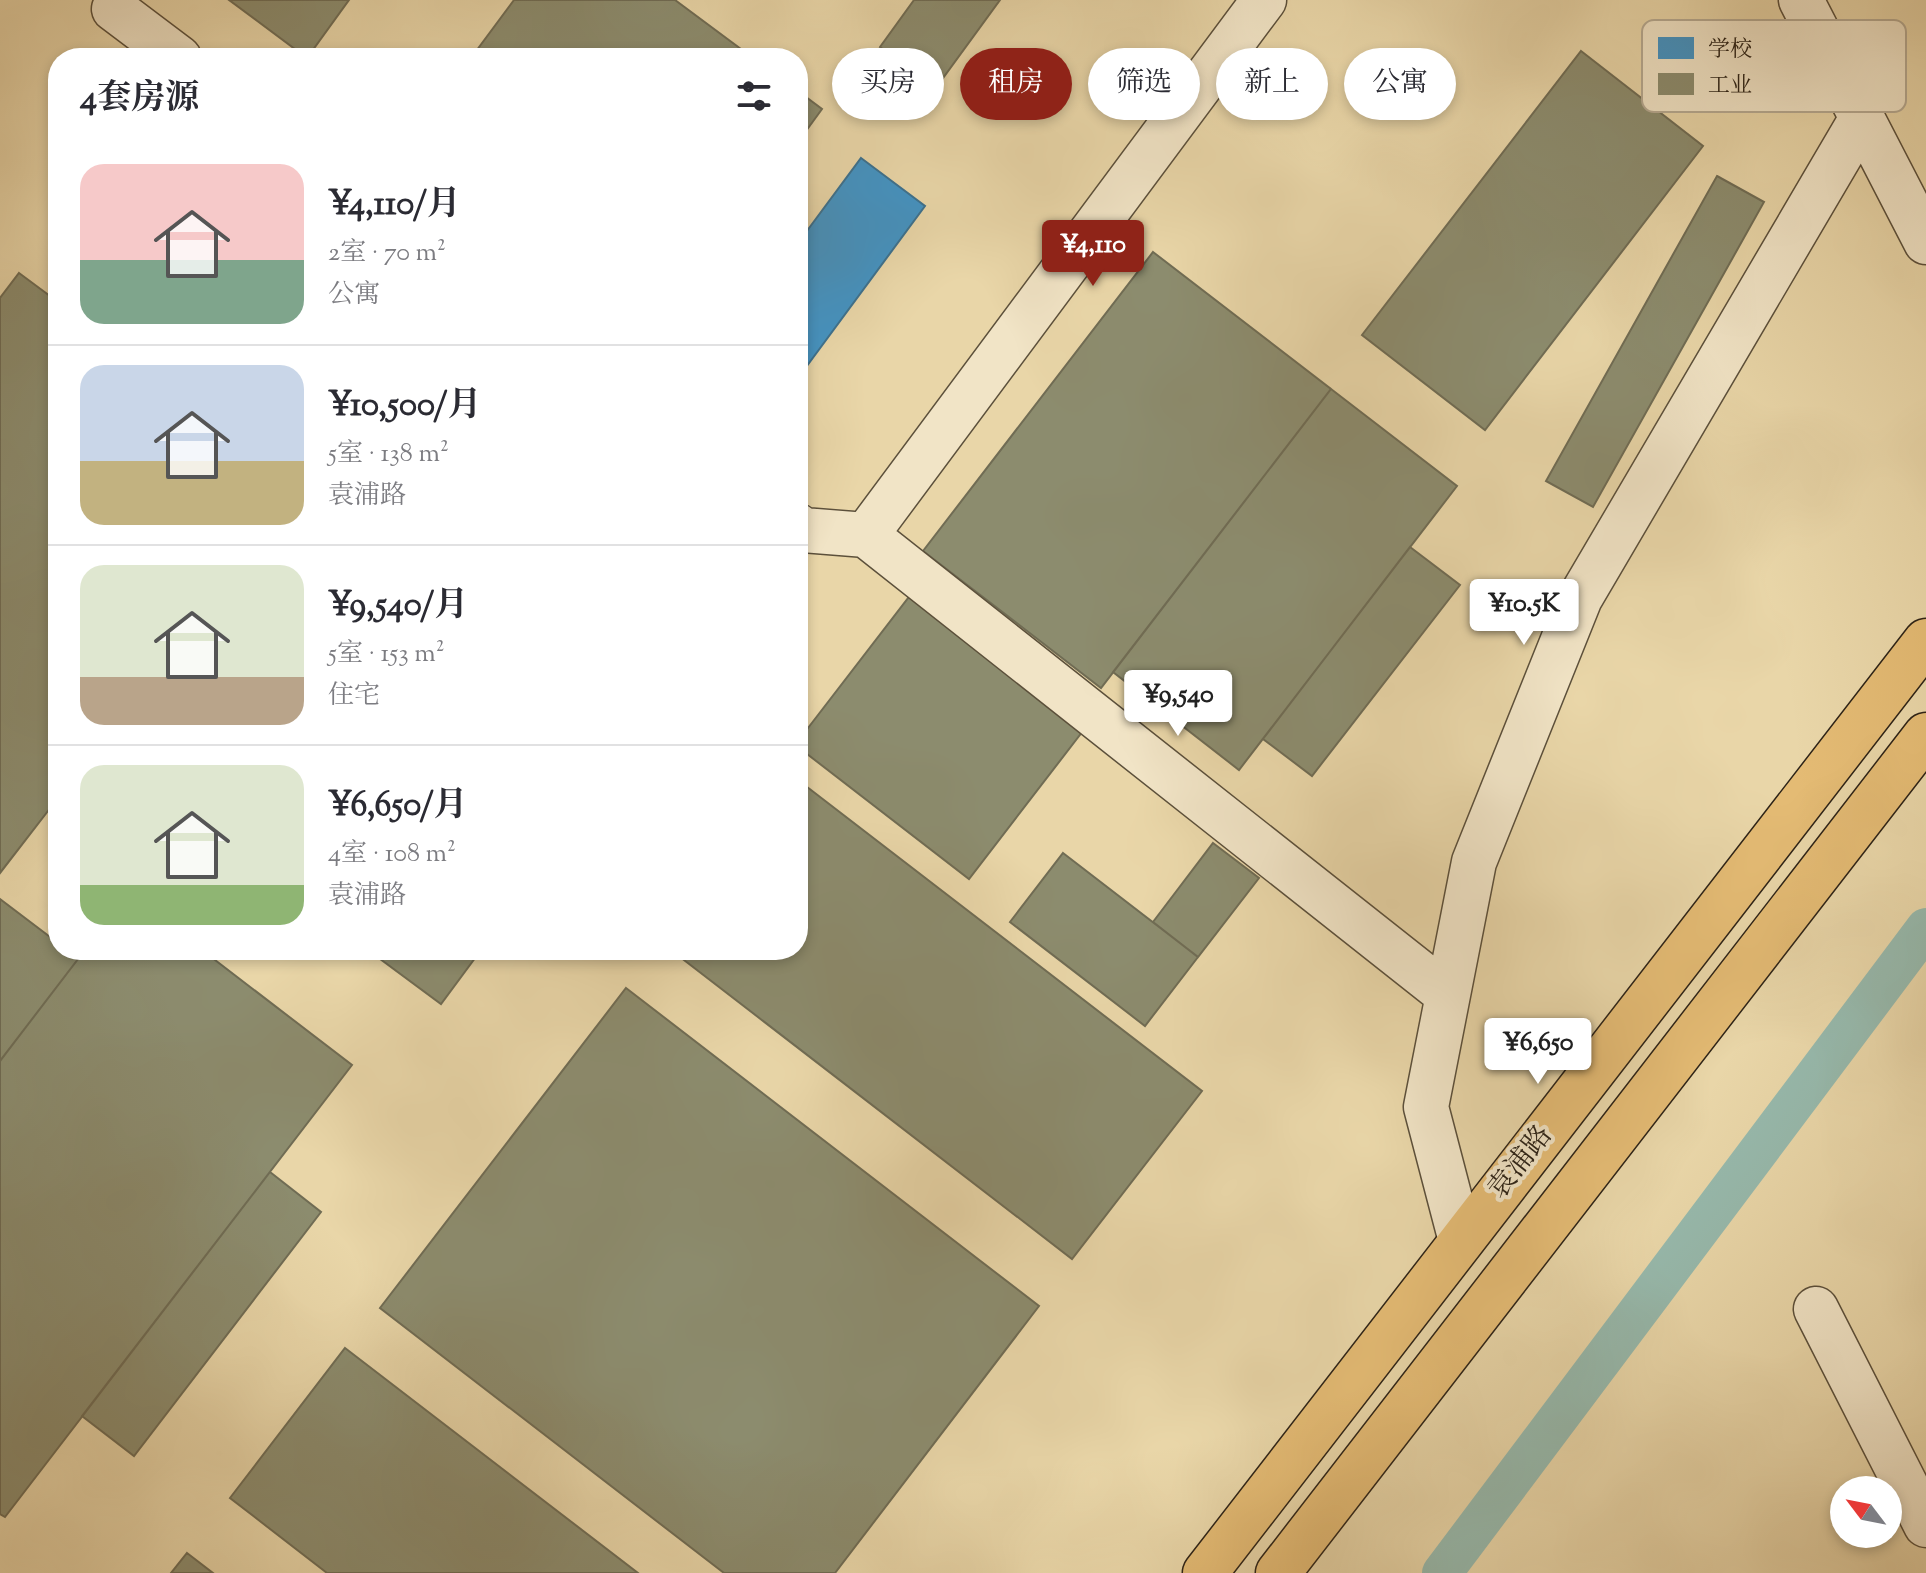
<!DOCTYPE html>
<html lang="zh">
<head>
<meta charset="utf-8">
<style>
	:root { --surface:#fff; --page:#f2f2f3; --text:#2b2b33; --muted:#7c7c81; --line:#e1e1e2; --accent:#8f2418 }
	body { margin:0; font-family:"Sorts Mill Goudy","Noto Serif SC",serif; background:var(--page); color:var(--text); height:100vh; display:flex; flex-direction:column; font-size:30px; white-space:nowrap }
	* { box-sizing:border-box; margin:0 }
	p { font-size:26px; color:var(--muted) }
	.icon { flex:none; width:44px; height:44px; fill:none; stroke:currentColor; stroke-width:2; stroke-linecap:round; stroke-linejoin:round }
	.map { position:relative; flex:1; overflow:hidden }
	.drawer { position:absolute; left:48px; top:48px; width:760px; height:912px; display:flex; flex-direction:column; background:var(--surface); border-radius:32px; box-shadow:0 4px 12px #0003 }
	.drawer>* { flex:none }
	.banner { position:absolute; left:832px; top:48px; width:760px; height:72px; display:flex; gap:16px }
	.needle { width:52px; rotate:302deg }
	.fabs { position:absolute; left:1830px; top:1476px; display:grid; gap:16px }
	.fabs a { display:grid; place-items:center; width:72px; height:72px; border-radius:50%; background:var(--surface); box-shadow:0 4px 12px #0003; font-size:40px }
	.price { position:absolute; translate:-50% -68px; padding:0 18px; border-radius:8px; background:#fff; color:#222; font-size:26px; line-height:52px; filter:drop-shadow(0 2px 4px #0008) }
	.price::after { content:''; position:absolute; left:50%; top:48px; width:24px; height:18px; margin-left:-12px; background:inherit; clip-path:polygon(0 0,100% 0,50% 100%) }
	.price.on { background:var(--accent); color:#fff }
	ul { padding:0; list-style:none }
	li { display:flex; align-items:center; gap:24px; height:200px; padding:0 32px }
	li+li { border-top:2px solid var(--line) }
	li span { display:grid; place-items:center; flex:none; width:224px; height:160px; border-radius:24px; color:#555 }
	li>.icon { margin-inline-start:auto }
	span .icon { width:96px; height:96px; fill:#fffc; stroke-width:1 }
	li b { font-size:34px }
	h2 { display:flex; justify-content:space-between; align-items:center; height:96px; padding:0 32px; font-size:34px }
	.tag { padding:0 28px; border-radius:36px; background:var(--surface); box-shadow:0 4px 12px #0003; font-size:28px; line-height:72px }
	.tag.on { background:var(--accent); color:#fff }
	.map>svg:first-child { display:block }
	.schools { fill:#4393c3; stroke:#3c718f; stroke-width:2 }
	.industry { fill:#8c8c6e; stroke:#706c54; stroke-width:2 }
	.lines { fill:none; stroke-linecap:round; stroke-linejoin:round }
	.canal { stroke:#97b9ac; stroke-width:40 }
	.minor-casing { stroke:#5c503b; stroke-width:47 }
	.major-casing { stroke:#2d2317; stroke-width:47 }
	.minor { stroke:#f1e4c6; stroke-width:44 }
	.major { stroke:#e4bb74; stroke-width:44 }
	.labels { text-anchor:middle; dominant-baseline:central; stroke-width:8; stroke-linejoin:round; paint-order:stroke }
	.street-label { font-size:28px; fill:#2d2317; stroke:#f1e4c6 }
	.key { fill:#f1e4c6; stroke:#b6aa92; stroke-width:2 }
	.key-label { font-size:22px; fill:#2d2317 }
</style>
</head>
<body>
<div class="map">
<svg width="1926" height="1573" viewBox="0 0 1926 1573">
	<rect width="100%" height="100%" fill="#e9d6a8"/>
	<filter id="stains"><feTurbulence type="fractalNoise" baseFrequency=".0025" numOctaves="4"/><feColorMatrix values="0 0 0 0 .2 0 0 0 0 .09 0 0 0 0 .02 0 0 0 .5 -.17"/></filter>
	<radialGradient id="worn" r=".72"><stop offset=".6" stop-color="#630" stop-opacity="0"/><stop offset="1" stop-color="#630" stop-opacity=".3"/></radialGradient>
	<path class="schools" d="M 861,158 L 925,206 L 798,378 L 798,243 Z"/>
	<path class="industry" d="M 229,0 L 349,0 L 307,58 Z
		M 514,0 L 675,0 L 753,58 L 471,58 Z
		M 914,0 L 1000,0 L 935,89 L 880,47 Z
		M 1581,51 L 1703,146 L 1485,430 L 1362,335 Z
		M 798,91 L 822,109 L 798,142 Z
		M 1717,176 L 1764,202 L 1593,507 L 1546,481 Z
		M 1153,252 L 1331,389 L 1101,688 L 923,551 Z
		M 19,273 L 58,302 L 58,798 L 0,873 L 0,298 Z
		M 1331,389 L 1457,486 L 1239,770 L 1113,672 Z
		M 1410,547 L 1460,585 L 1312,776 L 1263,739 Z
		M 912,593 L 1086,727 L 969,879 L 798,747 L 798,741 Z
		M 798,780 L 1202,1091 L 1072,1259 L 671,950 L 798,950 Z
		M 1213,843 L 1259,878 L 1198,957 L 1153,922 Z
		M 1063,853 L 1198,957 L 1145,1026 L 1010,922 Z
		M 0,899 L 58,943 L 58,950 L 67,950 L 78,959 L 0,1061 Z
		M 85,950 L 202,950 L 352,1065 L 5,1517 L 0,1514 L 0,1061 Z
		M 368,950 L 481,950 L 441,1004 Z
		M 626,988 L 1039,1306 L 835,1573 L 724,1573 L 380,1308 Z
		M 270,1172 L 321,1212 L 134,1456 L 82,1416 Z
		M 345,1348 L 638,1573 L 327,1573 L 230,1498 Z
		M 187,1553 L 213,1573 L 171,1573 Z"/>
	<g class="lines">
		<path class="canal" d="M 1442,1573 L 1926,928"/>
		<g class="minor-casing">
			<path id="minor" d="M 1801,0 L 1926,242
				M 114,9 L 179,58
				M 798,526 L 803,530 L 866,535 L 1448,995
				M 866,535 L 1264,0
				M 1461,1241 L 1426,1107 L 1474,862 L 1580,598 L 1862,118
				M 1816,1309 L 1926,1525"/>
		</g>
		<g class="major-casing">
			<path id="major" d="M 1205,1573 L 1926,641
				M 1278,1573 L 1926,735"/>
		</g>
		<use href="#minor" class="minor"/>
		<use href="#major" class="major"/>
	</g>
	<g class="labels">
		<g class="street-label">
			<text transform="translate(1521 1163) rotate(-52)">袁浦路</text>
		</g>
	</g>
	<rect x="1642" y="20" width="264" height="92" rx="12" class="key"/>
	<rect x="1658" y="37" width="36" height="22" fill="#4393c3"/>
	<rect x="1658" y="73" width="36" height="22" fill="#8c8c6e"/>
	<g class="key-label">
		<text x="1708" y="56">学校</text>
		<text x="1708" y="92">工业</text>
	</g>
	<rect width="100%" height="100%" filter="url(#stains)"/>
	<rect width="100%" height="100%" fill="url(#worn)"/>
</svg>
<div class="fabs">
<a><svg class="needle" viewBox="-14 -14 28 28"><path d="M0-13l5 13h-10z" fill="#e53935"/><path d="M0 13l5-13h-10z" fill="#7c7c81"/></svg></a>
</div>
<b class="price on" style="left:1093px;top:288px">¥4,110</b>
<b class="price" style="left:1524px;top:647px">¥10.5K</b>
<b class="price" style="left:1178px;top:738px">¥9,540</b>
<b class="price" style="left:1538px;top:1086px">¥6,650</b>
<div class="banner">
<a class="tag">买房</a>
<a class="tag on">租房</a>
<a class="tag">筛选</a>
<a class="tag">新上</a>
<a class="tag">公寓</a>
</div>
<section class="drawer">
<h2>4套房源<svg class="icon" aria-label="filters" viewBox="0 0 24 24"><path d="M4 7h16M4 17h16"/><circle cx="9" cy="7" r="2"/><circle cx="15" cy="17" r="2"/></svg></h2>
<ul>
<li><span style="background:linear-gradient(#f6c9c9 60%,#7fa58c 0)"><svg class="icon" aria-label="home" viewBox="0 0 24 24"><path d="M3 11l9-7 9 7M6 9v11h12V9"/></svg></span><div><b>¥4,110/月</b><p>2室 · 70 m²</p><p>公寓</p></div></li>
<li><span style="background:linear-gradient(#c9d6e8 60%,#c2b280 0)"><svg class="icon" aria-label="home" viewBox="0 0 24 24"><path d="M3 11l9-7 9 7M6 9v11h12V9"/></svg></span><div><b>¥10,500/月</b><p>5室 · 138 m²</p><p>袁浦路</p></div></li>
<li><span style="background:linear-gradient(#dfe7d0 70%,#b9a48a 0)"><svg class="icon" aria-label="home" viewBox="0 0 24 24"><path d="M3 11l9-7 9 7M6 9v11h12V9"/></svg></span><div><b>¥9,540/月</b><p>5室 · 153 m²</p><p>住宅</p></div></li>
<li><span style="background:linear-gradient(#dfe7d0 75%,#8fb573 0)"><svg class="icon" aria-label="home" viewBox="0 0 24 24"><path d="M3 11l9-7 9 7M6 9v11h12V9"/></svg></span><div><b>¥6,650/月</b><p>4室 · 108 m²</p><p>袁浦路</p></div></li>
</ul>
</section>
</div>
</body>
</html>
